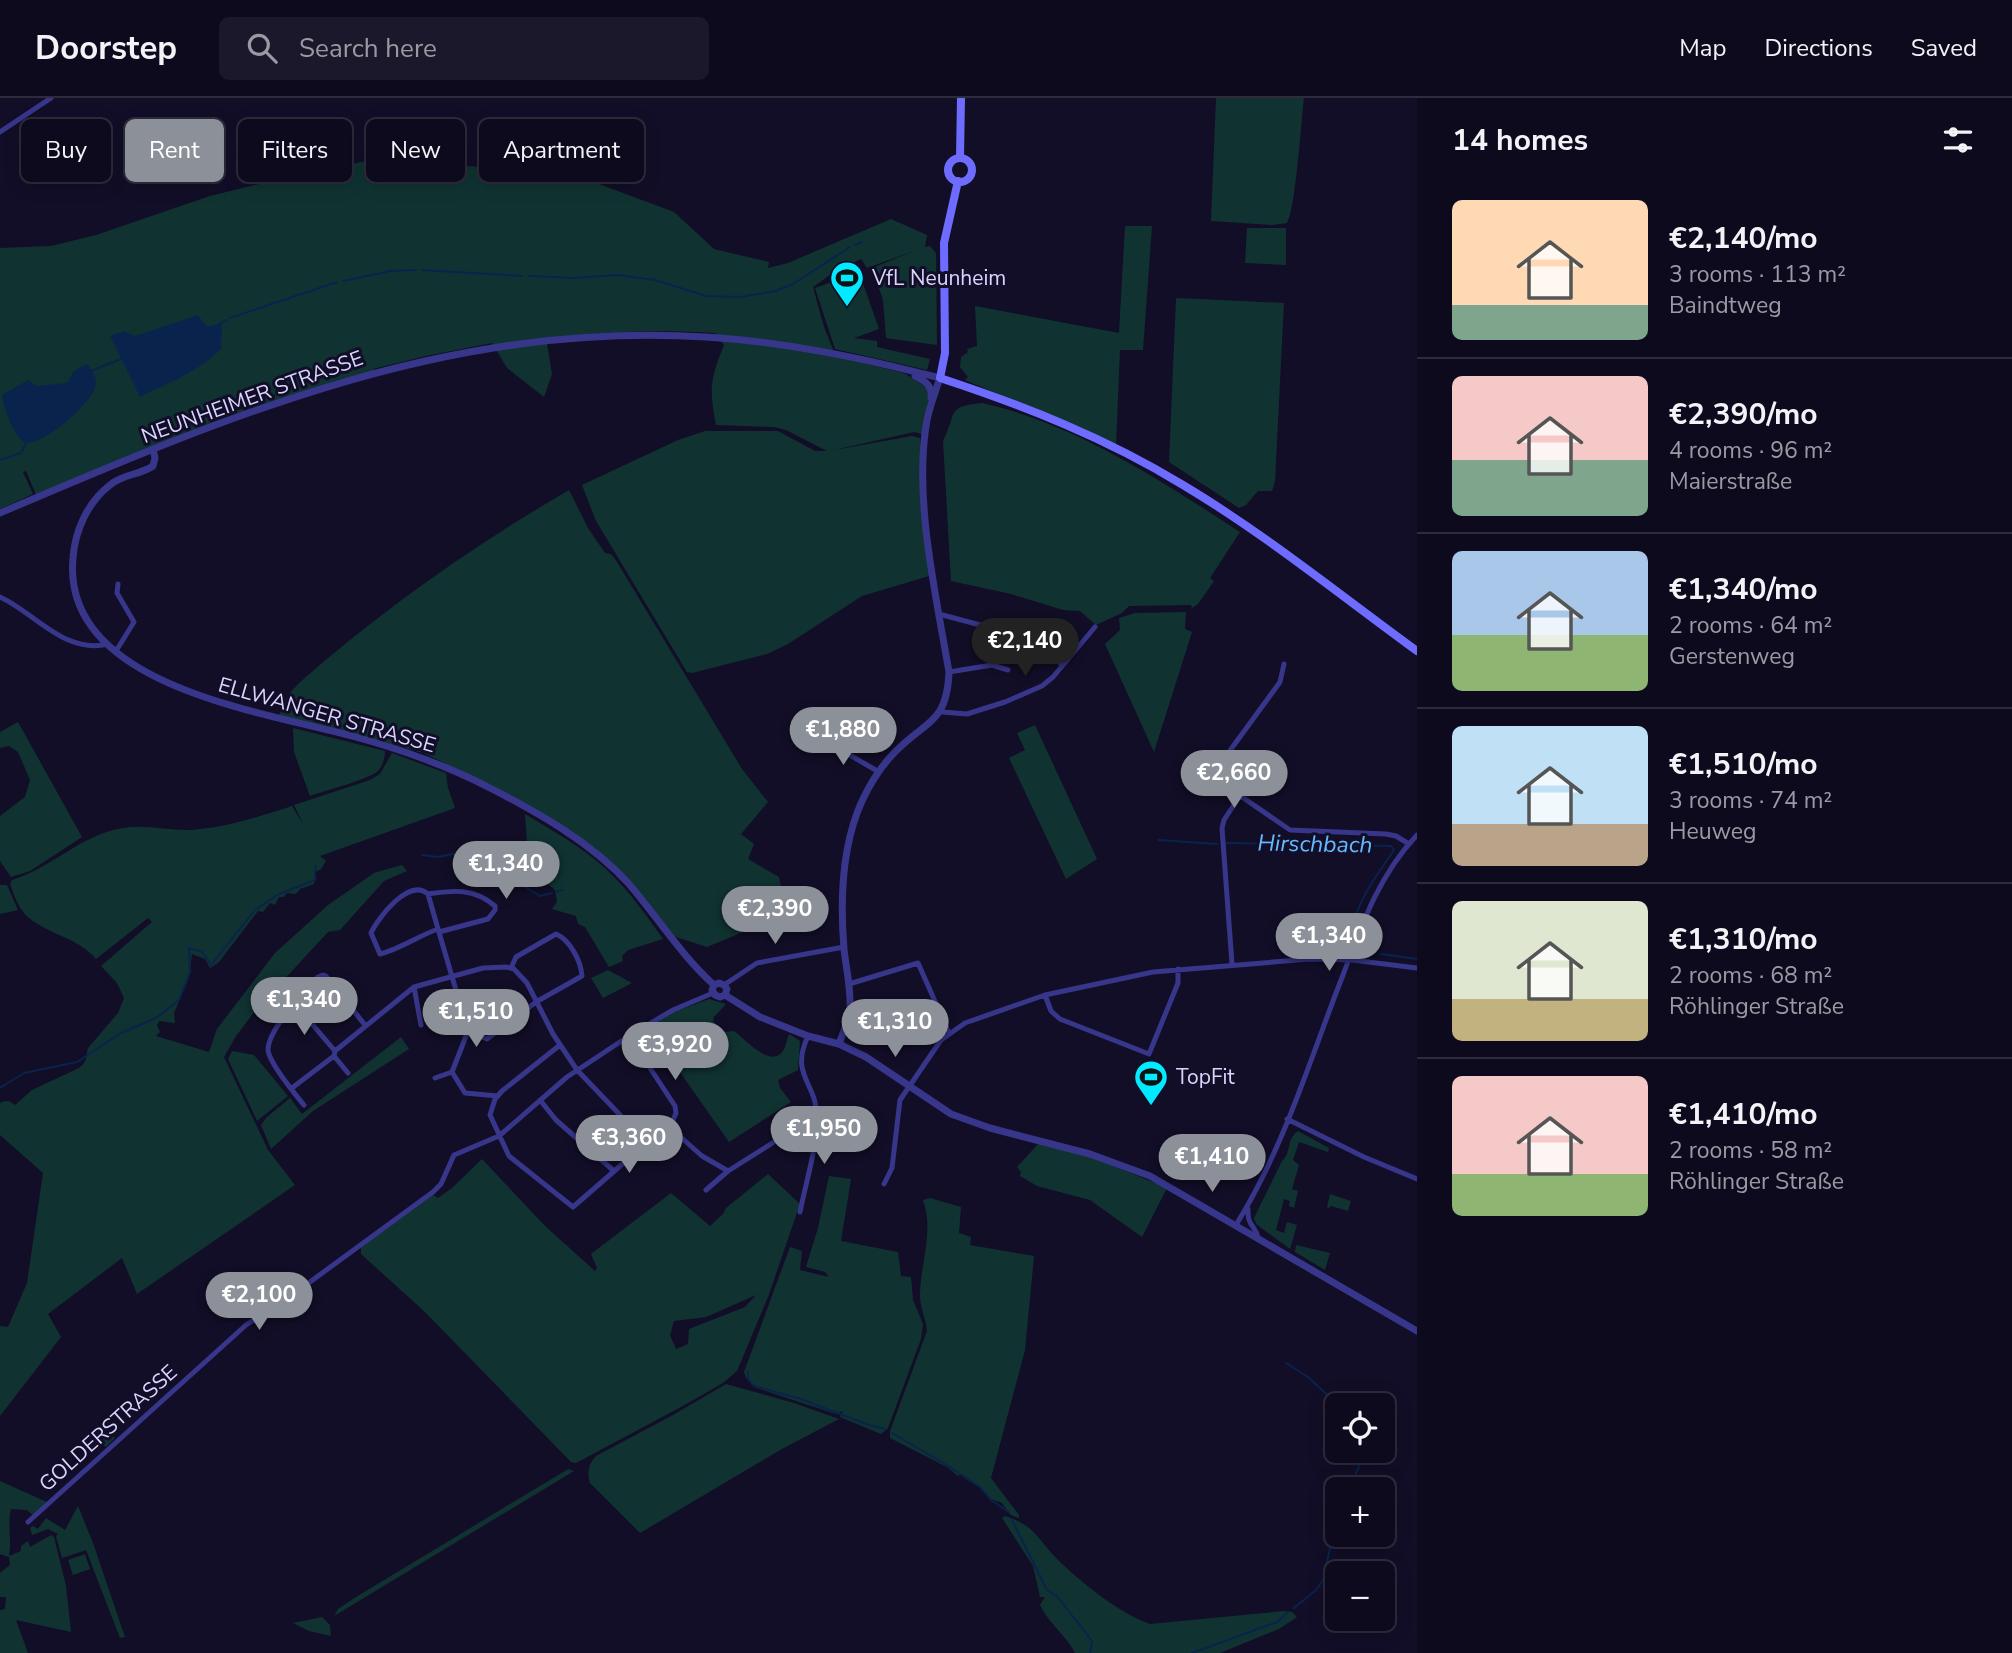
<!DOCTYPE html>
<html lang="en">
<head>
<meta charset="utf-8">
<style>
	:root { --surface:#0e0a1e; --page:#1c182b; --text:#f1f3f6; --muted:#9b9aa4; --line:#2e2b3c; --accent:#8c9099 }
	body { margin:0; font-family:"Nunito Sans",sans-serif; background:var(--page); color:var(--text); height:100vh; display:flex; flex-direction:column; font-size:26px; white-space:nowrap }
	* { box-sizing:border-box; margin:0 }
	p { font-size:23px; color:var(--muted) }
	.icon { flex:none; width:38px; height:38px; fill:none; stroke:currentColor; stroke-width:2; stroke-linecap:round; stroke-linejoin:round }
	.map { position:relative; flex:1; overflow:hidden }
	.drawer { display:flex; flex-direction:column; background:var(--surface); width:595px }
	.drawer>* { flex:none }
	.top-card { position:absolute; left:21px; top:21px; width:665px; height:63px; display:flex; gap:14px }
	.fabs { position:absolute; left:1325px; top:1295px; display:grid; gap:14px }
	.fabs a { display:grid; place-items:center; width:70px; height:70px; border-radius:10px; background:var(--surface); box-shadow:0 4px 18px #0003,0 0 0 2px var(--line); font-size:35px }
	.price { position:absolute; translate:-50% -60px; padding:0 16px; border-radius:24px; background:var(--accent); color:#fff; font-size:23px; line-height:46px; filter:drop-shadow(0 2px 4px #0008) }
	.price::after { content:''; position:absolute; left:50%; top:42px; width:21px; height:16px; margin-left:-10px; background:inherit; clip-path:polygon(0 0,100% 0,50% 100%) }
	.price.selected { background:#222; color:#fff }
	ul { padding:0; list-style:none }
	li { display:flex; align-items:center; gap:21px; height:175px; padding:0 35px }
	li+li { border-top:2px solid var(--line) }
	li span { display:grid; place-items:center; flex:none; width:196px; height:140px; border-radius:10px; color:#555 }
	li>.icon { margin-inline-start:auto }
	span .icon { width:84px; height:84px; fill:#fffc; stroke-width:1 }
	li b { font-size:30px }
	h2 { display:flex; justify-content:space-between; align-items:center; height:84px; padding:0 35px; font-size:30px }
	.tag { padding:0 24px; border-radius:10px; background:var(--surface); box-shadow:0 4px 18px #0003,0 0 0 2px var(--line); font-size:24px; line-height:63px }
	.tag.selected { background:var(--accent); color:#fff }
	header { display:flex; align-items:center; gap:42px; box-sizing:border-box; height:98px; padding:0 35px; background:var(--surface); border-bottom:2px solid var(--line) }
	header strong { font-size:33px }
	nav { display:flex; gap:38px; margin-inline-start:auto; font-size:24px }
	.search { width:490px; height:63px; background:var(--page); display:flex; align-items:center; gap:18px; box-sizing:border-box; padding:0 24px; border-radius:10px; color:var(--muted); font-size:26px }
	main { display:flex; flex:1; min-height:0 }
	.map>svg:first-child { display:block }
	.green { fill:#103331; fill-rule:evenodd }
	.water { fill:#09234d }
	.lines { fill:none; stroke-linecap:round; stroke-linejoin:round }
	.stream { stroke:#09234d; stroke-width:2 }
	.minor { stroke:#38368b; stroke-width:5 }
	.tertiary { stroke:#38368b; stroke-width:7 }
	.secondary { stroke:#6e6cff; stroke-width:8 }
	.labels { text-anchor:middle; dominant-baseline:central; stroke-width:6; stroke-linejoin:round; paint-order:stroke }
	.poi-label { font-size:21px; fill:#d9d5ff; stroke:#120e28; text-anchor:start }
	.street-label { font-size:21px; fill:#d9d5ff; stroke:#120e28 }
	.water-label { font-size:23px; font-style:italic; fill:#63baff; stroke:#120e28 }
</style>
</head>
<body>
<header>
<strong>Doorstep</strong>
<div class="search"><svg class="icon" aria-label="search" viewBox="0 0 24 24"><circle cx="10" cy="10" r="6"/><path d="M15 15l6 6"/></svg>Search here</div>
<nav><a>Map</a><a>Directions</a><a>Saved</a></nav>
</header>
<main>
<div class="map">
<svg width="1417" height="1555" viewBox="0 0 1417 1555">
	<rect width="100%" height="100%" fill="#120e28"/>
	<path class="green" d="M 1216,0 L 1304,0 C 1301,23 1296,110 1287,125 L 1273,127 L 1211,123 Z
		M 371,62 L 432,65 L 575,77 L 674,114 L 714,151 L 769,164 L 768,170 L 788,165 L 891,121 L 927,137 L 925,149 L 930,148 L 936,155 L 937,247 L 886,240 L 883,202 L 872,170 L 914,153 L 867,170 L 861,161 L 837,172 L 813,189 L 824,229 L 836,259 L 904,275 L 927,290 L 929,301 L 922,336 L 914,334 L 834,352 L 912,338 L 920,340 L 929,478 L 862,498 L 788,546 L 767,556 L 692,575 L 687,574 L 596,423 L 582,387 L 678,342 L 705,333 L 778,333 L 815,353 L 827,353 L 786,332 L 774,329 L 716,327 C 709,290 710,282 724,247 L 715,235 C 660,231 602,234 546,240 L 552,276 L 544,299 L 507,270 L 492,245 L 426,258 L 373,271 L 375,273 L 288,300 L 37,399 L 26,373 L 23,374 L 33,396 L 0,411 L 0,150 L 51,148 L 96,137 L 210,98 L 287,79 Z
		M 1125,128 L 1152,128 L 1143,252 L 1120,252 L 1116,347 L 965,282 L 968,279 L 960,269 L 961,259 L 968,254 L 967,251 L 977,248 L 975,208 L 1119,235 Z
		M 1247,130 L 1286,130 L 1286,167 L 1245,165 Z
		M 859,174 L 879,231 L 854,240 L 877,243 L 877,249 L 930,261 L 927,272 L 835,251 L 815,190 Z
		M 1176,200 L 1284,205 L 1275,383 L 1272,393 L 1258,393 L 1246,407 L 1239,410 L 1169,364 Z
		M 982,305 C 1076,326 1160,382 1240,434 L 1210,480 L 1214,483 L 1198,506 L 1192,510 L 1191,507 L 1129,508 L 1122,515 L 1096,527 L 1080,513 L 1063,512 L 1011,496 L 951,483 L 943,343 C 958,314 945,309 982,305 Z
		M 569,392 L 588,430 L 605,455 L 611,456 L 617,464 L 742,671 L 768,704 L 741,736 L 754,746 L 748,761 L 779,779 L 781,789 L 769,810 L 745,818 L 748,832 L 707,849 L 673,838 L 593,750 L 464,674 L 423,655 L 279,617 L 288,597 L 299,585 C 382,512 473,448 569,392 Z
		M 1186,514 L 1185,531 L 1192,534 L 1154,654 L 1105,546 L 1120,532 L 1119,520 L 1135,515 Z
		M 18,624 L 82,739 L 30,773 L 11,779 L 0,763 L 0,718 L 25,699 L 30,682 L 18,654 L 9,648 L 0,650 L 0,634 Z
		M 1035,627 L 1097,761 L 1066,781 L 1009,660 L 1025,652 L 1017,635 Z
		M 293,630 L 385,653 C 385,659 383,667 378,673 C 370,681 324,693 310,698 L 294,654 Z
		M 392,655 L 446,675 L 448,690 L 455,710 L 320,758 L 326,763 L 321,771 L 315,774 L 314,786 L 300,791 L 296,796 L 287,795 L 284,799 L 279,799 L 275,807 L 270,805 L 263,814 L 258,813 L 219,864 L 210,870 L 205,861 L 192,856 L 189,880 L 174,915 L 175,925 L 159,923 L 157,927 L 160,934 L 156,938 L 209,954 L 217,931 L 275,855 L 328,807 L 374,775 L 402,767 L 407,773 L 384,783 L 340,832 L 328,834 L 255,913 L 236,938 L 224,959 L 268,1052 L 295,1087 L 137,1196 L 122,1160 L 48,1216 L 61,1239 L 0,1318 L 0,1228 L 8,1229 L 27,1185 L 43,1075 L 0,1037 L 0,1006 L 1,1004 L 9,1003 L 15,1007 L 32,992 L 79,970 C 89,962 85,959 88,950 L 118,915 L 124,900 L 117,885 L 101,868 L 152,824 L 148,820 L 96,861 C 77,839 50,837 29,820 C 19,812 14,797 10,786 L 12,782 C 52,770 80,737 123,730 C 146,726 169,733 192,732 C 228,729 258,719 292,708 L 304,728 L 294,707 L 370,682 L 380,676 Z
		M 525,716 C 556,735 590,753 615,780 C 633,798 648,820 663,841 L 628,852 L 622,858 L 623,863 L 609,869 L 585,829 L 578,826 L 576,818 L 552,811 L 557,804 L 555,792 L 529,771 Z
		M 0,787 L 7,787 L 18,812 L 0,816 Z
		M 608,872 L 632,885 L 603,900 L 591,880 Z
		M 709,901 L 726,906 L 714,919 L 713,923 L 724,934 L 734,933 C 745,941 771,971 783,953 C 786,948 787,941 789,936 L 800,943 L 798,972 L 778,982 L 780,990 L 791,1004 L 729,1044 L 649,930 L 671,915 Z
		M 401,939 L 409,951 L 313,1013 L 271,1051 L 261,1027 L 267,1019 L 290,1000 L 302,1016 Z
		M 232,953 L 254,957 L 288,998 L 257,1023 L 228,961 Z
		M 1298,1033 L 1329,1050 L 1328,1054 L 1299,1044 L 1293,1062 L 1299,1067 L 1292,1091 L 1298,1093 L 1294,1110 L 1289,1108 L 1290,1103 L 1284,1101 L 1276,1132 L 1284,1135 L 1287,1124 L 1297,1127 L 1290,1151 L 1256,1126 L 1254,1120 L 1282,1063 C 1292,1054 1286,1041 1298,1033 Z
		M 1039,1045 L 1097,1061 L 1167,1090 L 1142,1139 L 1090,1102 L 1037,1088 L 1020,1078 L 1021,1074 L 1017,1069 Z
		M 482,1061 L 545,1128 L 595,1173 L 597,1170 L 591,1156 L 671,1095 L 710,1128 L 723,1116 L 726,1110 L 768,1076 L 800,1106 L 768,1199 L 737,1273 L 723,1285 L 681,1309 L 576,1365 L 571,1364 L 425,1214 L 361,1156 L 361,1149 L 433,1097 L 438,1100 L 452,1090 ZM 756,1197 L 745,1209 L 689,1231 L 688,1246 L 676,1251 L 670,1237 L 674,1223 L 706,1219 Z
		M 829,1078 L 851,1081 L 841,1143 L 898,1154 L 901,1178 L 911,1179 L 913,1202 L 923,1226 L 921,1241 L 888,1330 L 881,1336 L 840,1319 L 843,1313 L 836,1316 L 754,1289 L 746,1280 L 744,1274 L 790,1149 L 802,1153 L 800,1172 L 829,1179 L 825,1174 L 806,1169 L 818,1130 Z
		M 1330,1096 L 1351,1103 L 1348,1113 L 1331,1108 L 1329,1110 L 1327,1109 Z
		M 930,1100 L 961,1109 L 959,1135 L 971,1139 L 970,1147 L 1034,1158 L 1025,1252 L 991,1380 L 1019,1417 L 1019,1420 L 1011,1417 L 1002,1405 L 991,1401 L 981,1389 L 962,1376 L 958,1378 L 947,1369 L 890,1340 L 890,1333 L 927,1233 C 926,1220 919,1208 920,1195 C 921,1165 934,1131 923,1102 Z
		M 1296,1147 L 1330,1155 L 1325,1172 L 1295,1154 Z
		M 726,1286 L 794,1305 L 839,1321 L 780,1352 L 640,1435 L 590,1385 C 587,1374 588,1367 596,1358 L 673,1317 Z
		M 102,1329 L 115,1340 L 106,1349 L 91,1338 Z
		M 568,1371 L 574,1373 L 334,1518 L 338,1511 L 356,1499 Z
		M 0,1383 L 49,1405 L 34,1418 L 27,1412 L 11,1411 C 7,1427 12,1440 9,1458 L 21,1453 L 21,1448 L 28,1443 L 30,1449 L 51,1437 L 54,1439 L 66,1488 L 71,1534 L 16,1522 L 28,1555 L 0,1555 L 0,1512 L 5,1511 L 6,1499 L 0,1499 L 0,1475 L 10,1467 L 9,1459 L 0,1456 Z
		M 78,1408 L 93,1445 L 125,1539 L 120,1540 L 86,1452 L 62,1460 L 56,1438 L 58,1436 L 48,1431 L 32,1437 L 30,1430 L 33,1428 L 38,1431 L 46,1420 L 65,1432 Z
		M 1005,1418 C 1037,1428 1039,1444 1061,1465 C 1086,1488 1118,1514 1150,1526 L 1284,1513 L 1292,1514 L 1297,1519 L 1279,1531 L 1220,1555 L 1075,1555 C 1066,1537 1049,1526 1040,1507 L 1045,1499 L 1040,1499 L 1033,1468 L 1002,1420 Z
		M 85,1456 L 90,1471 L 73,1477 L 68,1462 Z
		M 322,1519 L 330,1527 L 331,1538 L 309,1533 L 293,1525 Z"/>
	<path class="water" d="M 198,217 L 206,228 L 212,228 L 222,224 L 221,251 C 200,273 166,286 140,299 L 110,238 L 124,233 L 135,238 Z
		M 87,266 C 93,273 98,280 95,290 C 89,307 42,350 24,344 C 16,342 2,306 2,297 L 28,282 L 37,288 L 67,285 L 74,273 Z"/>
	<g class="lines">
		<path class="stream" d="M 855,147 L 862,144
			M 422,172 L 522,178
			M 529,178 L 574,180 L 618,177 L 655,182 L 706,198 L 740,199 L 776,193 L 793,186 L 850,149
			M 343,183 L 391,173 L 416,172
			M 230,220 L 337,184
			M 220,226 L 227,222
			M 91,273 L 121,261
			M 0,362 L 21,355 L 26,345
			M 1159,742 L 1217,746
			M 1227,745 L 1391,748 L 1394,752 C 1377,777 1359,800 1352,830 L 1354,833
			M 422,757 L 438,759 L 468,753 L 476,758
			M 483,763 L 540,798 L 552,795
			M 315,774 L 316,768
			M 556,794 L 563,792
			M 1364,841 L 1373,853
			M 1381,856 L 1417,861
			M 0,990 L 24,975 L 77,964 L 121,935 L 156,920 L 179,902 L 190,874 L 189,850 L 202,854 L 211,867 L 255,812 L 279,796 L 315,782 L 315,777
			M 1286,1265 L 1308,1279 L 1338,1307
			M 748,1274 L 748,1281 L 754,1288 L 801,1301 L 866,1326 L 885,1331
			M 892,1335 L 945,1366 L 981,1390 L 991,1402 L 1009,1414
			M 1350,1391 L 1365,1353
			M 1337,1408 L 1337,1409
			M 1012,1422 L 1047,1492 L 1057,1498 L 1092,1543 L 1090,1555
			M 1294,1510 L 1316,1492 L 1323,1482 L 1337,1418
			M 1192,1555 L 1277,1524 L 1287,1515"/>
		<path class="minor" d="M 0,34 L 51,0
			M 0,499 C 34,514 65,557 108,546
			M 939,516 L 1047,545 L 1062,568
			M 116,553 L 134,524 L 117,495 L 118,486
			M 1284,566 L 1280,584 L 1226,658 L 1222,669 L 1226,688 L 1290,732 L 1386,736 L 1396,738 L 1409,746
			M 949,574 L 992,567 L 1008,572
			M 942,614 L 967,616 L 1005,604 L 1042,588 L 1053,579 L 1095,529
			M 827,638 L 836,649 L 879,674
			M 428,796 C 454,792 474,790 495,808 L 495,812 L 488,821 L 439,834
			M 438,831 L 428,796 C 409,779 378,820 371,835 L 380,856 C 400,851 418,838 438,831 L 468,933 L 487,941 L 536,904 L 582,878 C 581,863 570,842 556,836 L 516,859 L 511,870
			M 1232,866 L 1222,730 L 1224,722 L 1239,699
			M 849,886 L 918,865 L 949,935
			M 724,887 L 757,865 L 844,849
			M 414,889 L 421,927
			M 1045,897 L 1051,913 L 1060,921 L 1149,956 L 1178,885 L 1178,871
			M 295,906 L 335,953
			M 468,933 L 452,974 L 465,995 L 498,998
			M 560,947 L 502,993 L 495,1001 L 490,1017 L 509,1058 L 573,1109 L 673,1022 L 676,1015 L 675,1008 L 629,938
			M 348,975 L 334,958 L 335,953 L 414,889 L 483,870 L 506,869 L 514,871 L 527,885 L 553,936 L 577,972 L 646,1044
			M 435,980 L 452,974
			M 292,990 L 334,958
			M 540,1002 L 556,1022 L 614,1073
			M 304,1007 C 295,996 269,965 268,952 C 268,931 305,894 318,879 L 323,877 L 326,878 L 365,927
			M 1287,1021 L 1364,1059 L 1417,1081
			M 667,1027 L 702,1058 L 728,1073 L 817,1017
			M 884,1086 L 892,1070 L 900,1002 L 941,942 L 965,925 L 1045,897 L 1153,874 L 1310,861 L 1352,862 L 1417,870
			M 706,1092 L 728,1073
			M 1248,1111 C 1247,1129 1256,1127 1258,1140
			M 800,1114 C 806,1084 816,1053 817,1022 C 818,984 789,979 808,938
			M 1236,1127 C 1284,1050 1310,961 1343,877 C 1362,826 1379,777 1417,737
			M 28,1424 L 246,1227 L 299,1192 L 433,1094 L 441,1086 L 454,1057 L 499,1038 L 567,979 L 629,938 L 673,912 L 713,895"/>
		<path class="tertiary" d="M 915,278 C 925,283 933,288 931,300
			M 153,351 L 155,360 L 153,368 C 140,377 123,376 110,387 C 88,404 75,432 73,460 C 61,588 265,614 352,638 C 400,651 446,667 490,690 C 539,715 592,745 629,786 C 658,820 681,857 714,887
			M 0,415 C 230,317 450,223 706,239 C 786,244 862,260 940,280 C 935,294 930,308 927,322 C 913,399 936,497 949,574 C 947,626 926,622 895,654 C 882,667 870,686 862,703 C 842,747 840,803 844,851 C 846,870 851,890 850,910 C 849,922 843,935 839,946
			M 725,897 L 727,891 L 724,887 L 719,885 L 714,887 L 712,892 L 715,897 L 720,899 L 725,897 L 760,919 L 808,938 L 839,946 L 866,959 L 951,1016 L 990,1030 L 1090,1056 L 1150,1078 L 1417,1233"/>
		<path class="secondary" d="M 960,60 L 961,0
			M948 72a12 12 0 1 1 24 0a12 12 0 1 1-24 0Z
			M 958,83 L 944,145 L 945,255 L 940,280 C 1025,308 1106,340 1183,387 C 1265,436 1340,497 1417,553"/>
	</g>
	<defs>
		<g id="stadium-pin" transform="scale(1.75)"><path d="M0 17L-7.5 6A9.5 9.5 0 1 1 7.5 6Z" fill="#01eaff" stroke="#120e28"/><path d="M0-5a6.5 5 0 1 0 0 10a6.5 5 0 1 0 0-10ZM-3.5-1.8h7v3.6h-7Z" fill="#111"/></g>
	</defs>
	<g fill-rule="evenodd">
		<use href="#stadium-pin" x="847" y="180"/>
		<use href="#stadium-pin" x="1151" y="979"/>
	</g>
	<g class="labels">
		<g class="poi-label">
			<text x="872" y="180">VfL Neunheim</text>
			<text x="1176" y="979">TopFit</text>
		</g>
		<g class="street-label">
			<text transform="translate(252 299) rotate(-20)">NEUNHEIMER STRASSE</text>
			<text transform="translate(327 617) rotate(16)">ELLWANGER STRASSE</text>
			<text transform="translate(108 1330) rotate(-42)">GOLDERSTRASSE</text>
		</g>
		<g class="water-label">
			<text transform="translate(1315 746) rotate(1)">Hirschbach</text>
		</g>
	</g>
</svg>
<div class="fabs">
<a><svg class="icon" aria-label="locate" viewBox="0 0 24 24"><circle cx="12" cy="12" r="6"/><path d="M12 2v4M12 18v4M2 12h4M18 12h4"/></svg></a>
<a>+</a>
<a>−</a>
</div>
<b class="price selected" style="left:1025px;top:580px">€2,140</b>
<b class="price" style="left:843px;top:669px">€1,880</b>
<b class="price" style="left:1234px;top:712px">€2,660</b>
<b class="price" style="left:506px;top:803px">€1,340</b>
<b class="price" style="left:775px;top:848px">€2,390</b>
<b class="price" style="left:1329px;top:875px">€1,340</b>
<b class="price" style="left:304px;top:939px">€1,340</b>
<b class="price" style="left:476px;top:951px">€1,510</b>
<b class="price" style="left:895px;top:961px">€1,310</b>
<b class="price" style="left:675px;top:984px">€3,920</b>
<b class="price" style="left:824px;top:1068px">€1,950</b>
<b class="price" style="left:629px;top:1077px">€3,360</b>
<b class="price" style="left:1212px;top:1096px">€1,410</b>
<b class="price" style="left:259px;top:1234px">€2,100</b>
<div class="top-card">
<a class="tag">Buy</a>
<a class="tag selected">Rent</a>
<a class="tag">Filters</a>
<a class="tag">New</a>
<a class="tag">Apartment</a>
</div>
</div>
<section class="drawer">
<h2>14 homes<svg class="icon" aria-label="filters" viewBox="0 0 24 24"><path d="M4 7h16M4 17h16"/><circle cx="9" cy="7" r="2"/><circle cx="15" cy="17" r="2"/></svg></h2>
<ul>
<li><span style="background:linear-gradient(#ffd9b3 75%,#7fa58c 0)"><svg class="icon" aria-label="home" viewBox="0 0 24 24"><path d="M3 11l9-7 9 7M6 9v11h12V9"/></svg></span><div><b>€2,140/mo</b><p>3 rooms · 113 m²</p><p>Baindtweg</p></div></li>
<li><span style="background:linear-gradient(#f6c9c9 60%,#7fa58c 0)"><svg class="icon" aria-label="home" viewBox="0 0 24 24"><path d="M3 11l9-7 9 7M6 9v11h12V9"/></svg></span><div><b>€2,390/mo</b><p>4 rooms · 96 m²</p><p>Maierstraße</p></div></li>
<li><span style="background:linear-gradient(#a9c7e8 60%,#8fb573 0)"><svg class="icon" aria-label="home" viewBox="0 0 24 24"><path d="M3 11l9-7 9 7M6 9v11h12V9"/></svg></span><div><b>€1,340/mo</b><p>2 rooms · 64 m²</p><p>Gerstenweg</p></div></li>
<li><span style="background:linear-gradient(#bfe0f5 70%,#b9a48a 0)"><svg class="icon" aria-label="home" viewBox="0 0 24 24"><path d="M3 11l9-7 9 7M6 9v11h12V9"/></svg></span><div><b>€1,510/mo</b><p>3 rooms · 74 m²</p><p>Heuweg</p></div></li>
<li><span style="background:linear-gradient(#dfe7d0 70%,#c2b280 0)"><svg class="icon" aria-label="home" viewBox="0 0 24 24"><path d="M3 11l9-7 9 7M6 9v11h12V9"/></svg></span><div><b>€1,310/mo</b><p>2 rooms · 68 m²</p><p>Röhlinger Straße</p></div></li>
<li><span style="background:linear-gradient(#f6c9c9 70%,#8fb573 0)"><svg class="icon" aria-label="home" viewBox="0 0 24 24"><path d="M3 11l9-7 9 7M6 9v11h12V9"/></svg></span><div><b>€1,410/mo</b><p>2 rooms · 58 m²</p><p>Röhlinger Straße</p></div></li>
</ul>
</section>
</main>
</body>
</html>
